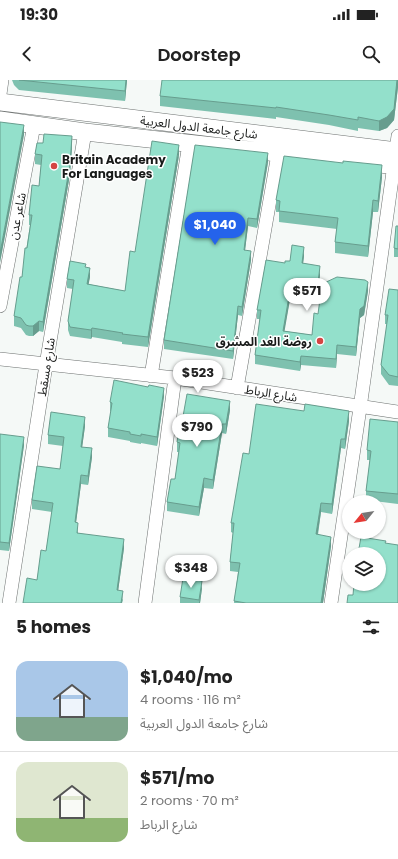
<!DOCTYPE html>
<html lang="en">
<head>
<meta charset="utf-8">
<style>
	:root { --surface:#fff; --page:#f2f2f2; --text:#222; --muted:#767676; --line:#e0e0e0; --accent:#2563eb }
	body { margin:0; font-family:Poppins,"Noto Sans Arabic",sans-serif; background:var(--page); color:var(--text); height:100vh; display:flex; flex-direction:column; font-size:15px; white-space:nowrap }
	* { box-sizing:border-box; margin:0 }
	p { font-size:13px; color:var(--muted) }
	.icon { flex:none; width:22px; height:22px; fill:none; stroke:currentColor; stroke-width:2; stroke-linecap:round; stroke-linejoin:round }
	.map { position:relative; height:523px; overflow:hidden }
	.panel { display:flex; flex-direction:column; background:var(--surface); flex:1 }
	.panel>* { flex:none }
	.needle { width:26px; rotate:240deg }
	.fabs { position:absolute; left:342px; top:415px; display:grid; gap:8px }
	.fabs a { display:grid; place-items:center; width:44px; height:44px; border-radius:50%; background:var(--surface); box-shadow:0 1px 3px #0004; font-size:20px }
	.price { position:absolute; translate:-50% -34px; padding:0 9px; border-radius:14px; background:#fff; color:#222; font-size:13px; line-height:26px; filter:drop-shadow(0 1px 2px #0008) }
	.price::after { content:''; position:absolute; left:50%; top:24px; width:12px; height:9px; margin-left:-6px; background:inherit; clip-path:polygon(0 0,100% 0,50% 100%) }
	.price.current { background:var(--accent); color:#fff }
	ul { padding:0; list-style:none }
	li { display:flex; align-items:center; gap:12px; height:100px; padding:0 16px }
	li+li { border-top:1px solid var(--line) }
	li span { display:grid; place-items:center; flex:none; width:112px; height:80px; border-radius:12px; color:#555 }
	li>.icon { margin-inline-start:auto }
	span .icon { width:48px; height:48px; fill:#fffc; stroke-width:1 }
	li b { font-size:17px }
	h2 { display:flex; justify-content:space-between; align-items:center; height:48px; padding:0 16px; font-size:17px }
	.status { display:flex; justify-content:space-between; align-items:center; height:28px; padding:0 20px; background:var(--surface); direction:ltr }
	.status svg { height:11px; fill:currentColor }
	header { display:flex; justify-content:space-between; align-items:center; height:52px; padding:0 16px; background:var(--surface); font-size:18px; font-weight:600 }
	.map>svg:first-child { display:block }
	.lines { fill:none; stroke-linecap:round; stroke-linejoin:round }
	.minor-casing { stroke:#6d7170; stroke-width:14 }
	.major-casing { stroke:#6d7170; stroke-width:18 }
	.minor { stroke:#fff; stroke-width:13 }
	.major { stroke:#fff; stroke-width:17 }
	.wall { fill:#7ec1af }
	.shaded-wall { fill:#679d8e }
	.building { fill:#93e0cb; stroke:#679d8e }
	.poi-dot { fill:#d44543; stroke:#fff; stroke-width:1.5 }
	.labels { text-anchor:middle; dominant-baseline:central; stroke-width:3; stroke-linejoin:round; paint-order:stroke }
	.street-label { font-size:12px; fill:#181a19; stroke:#fff }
	.poi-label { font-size:12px; font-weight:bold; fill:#181a19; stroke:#fff; text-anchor:start }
</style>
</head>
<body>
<div class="status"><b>19:30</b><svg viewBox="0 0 49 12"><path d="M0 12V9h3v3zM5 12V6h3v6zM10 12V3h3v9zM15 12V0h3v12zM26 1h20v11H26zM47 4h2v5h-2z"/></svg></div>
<header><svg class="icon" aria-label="back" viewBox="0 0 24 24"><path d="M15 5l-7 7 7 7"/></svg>Doorstep<svg class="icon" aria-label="search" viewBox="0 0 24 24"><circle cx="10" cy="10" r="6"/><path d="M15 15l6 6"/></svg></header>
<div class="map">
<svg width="398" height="523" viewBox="0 0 398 523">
	<rect width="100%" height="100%" fill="#f5f9f7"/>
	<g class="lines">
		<g class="minor-casing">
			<path id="minor" d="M 0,14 L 2,0
				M 0,226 L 34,45
				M 0,279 L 175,298 L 398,332
				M 151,296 L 189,64
				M 237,308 L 278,74
				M 9,523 L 46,285 L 85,52
				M 145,523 L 175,298
				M 331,523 L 360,328 L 398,56"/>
		</g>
		<g class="major-casing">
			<path id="major" d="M 0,22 L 398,71
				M 0,40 L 85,52 L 398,86"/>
		</g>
		<use href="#minor" class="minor"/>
		<use href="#major" class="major"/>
	</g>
	<path class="wall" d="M 12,0 L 127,0 L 125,21 L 19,10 L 14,5 Z
		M 398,0 L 398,7 L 394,40 L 387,48 L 379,51 L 358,48 L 358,51 L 329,45 L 276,37 L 276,39 L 160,26 L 160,16 Z
		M 72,66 L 70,94 L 43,252 L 39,251 L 33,256 L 29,256 L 26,255 L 21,248 L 14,246 L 14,236 L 22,197 L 30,145 L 29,145 L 29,135 L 39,106 L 41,85 L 35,84 L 35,74 Z
		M 179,75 L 148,267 L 122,264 L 122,262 L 92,257 L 91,259 L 70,256 L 68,250 L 68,241 L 73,209 L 67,208 L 67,199 L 86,188 L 90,197 L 88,204 L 125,211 L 135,172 Z
		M 268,82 L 257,148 L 248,146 L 245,170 L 251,180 L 242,236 L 238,235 L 233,279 L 164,269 L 164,260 Z
		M 382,97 L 378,132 L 373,132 L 368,177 L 335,173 L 335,162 L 337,149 L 279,142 L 279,132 L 276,132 L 276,120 Z
		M 398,146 L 398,177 L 394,177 L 394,168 Z
		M 304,176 L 303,183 L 320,195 L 318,212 L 292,208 L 284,251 L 312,255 L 318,234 L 368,211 L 364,235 L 360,238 L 356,276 L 337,274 L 336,288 L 301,285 L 300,291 L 255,284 L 255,275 L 260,239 L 257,239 L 257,230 L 285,183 Z
		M 398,210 L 398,306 L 389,305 L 381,294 L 381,285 L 387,244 L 385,244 L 385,235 Z
		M 164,316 L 157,366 L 141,363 L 141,364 L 130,362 L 130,361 L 108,357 L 108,348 L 111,331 L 110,331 L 110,322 Z
		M 230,330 L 226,354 L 222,353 L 213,409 L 204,408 L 199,436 L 167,431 L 167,422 L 175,399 L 179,372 L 177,372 L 177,362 L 182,342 Z
		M 349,341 L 345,369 L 341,368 L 332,434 L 321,432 L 318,455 L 331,466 L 323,523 L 234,523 L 238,492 L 230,491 L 230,482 L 233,453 L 231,452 L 231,443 L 249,374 Z
		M 398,342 L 398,424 L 366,420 L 366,411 L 370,380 L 367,380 L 367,370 Z
		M 85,346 L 82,367 L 92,377 L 88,405 L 81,404 L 76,442 L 78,453 L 124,468 L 118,511 L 123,520 L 122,523 L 23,523 L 37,500 L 46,471 L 52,432 L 32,429 L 32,420 L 60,389 L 63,366 L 48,364 L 48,355 Z
		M 0,354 L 24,365 L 9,471 L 0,470 Z
		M 202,508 L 200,523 L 180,523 L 180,517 Z"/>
	<path class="shaded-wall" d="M 126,0 L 127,0 L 125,21 L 125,11 Z
		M 397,0 L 398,0 L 398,7 L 394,40 L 387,48 L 379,51 L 379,41 Z
		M 24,45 L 24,55 L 0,183 L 0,173 Z
		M 72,56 L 72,66 L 70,94 L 43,252 L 43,242 Z
		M 179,65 L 179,75 L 148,267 L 148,257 Z
		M 268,73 L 268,82 L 257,148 L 257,139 Z
		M 382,85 L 382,97 L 378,132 L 378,121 Z
		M 373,120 L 373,132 L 368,177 L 368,166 Z
		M 248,138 L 248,146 L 244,179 L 244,170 Z
		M 304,167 L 304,176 L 302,192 L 302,183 Z
		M 251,171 L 251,180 L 242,236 L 242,227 Z
		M 320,186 L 320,195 L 318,212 L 318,203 Z
		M 90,188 L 90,197 L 87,213 L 87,204 Z
		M 292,199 L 292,208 L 283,260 L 283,251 Z
		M 368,202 L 368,211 L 364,235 L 360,238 L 356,276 L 356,267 L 360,229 Z
		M 238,226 L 238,235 L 233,279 L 233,271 Z
		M 39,241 L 39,251 L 33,256 L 33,246 Z
		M 92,248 L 92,257 L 91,259 L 91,250 Z
		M 337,265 L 337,274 L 336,288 L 336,279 Z
		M 301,276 L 301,285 L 300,291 L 300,282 Z
		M 164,308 L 164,316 L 157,366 L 157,357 Z
		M 230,321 L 230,330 L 226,354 L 226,344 Z
		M 349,331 L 349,341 L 345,369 L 345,359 Z
		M 85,337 L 85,346 L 81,376 L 81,367 Z
		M 222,344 L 222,353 L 213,409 L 213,400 Z
		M 24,357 L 24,365 L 9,471 L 9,463 Z
		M 341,359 L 341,368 L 332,434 L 332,424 Z
		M 92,368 L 92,377 L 88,405 L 88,396 Z
		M 81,395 L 81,404 L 75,451 L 75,442 Z
		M 204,398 L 204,408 L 199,436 L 199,427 Z
		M 321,423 L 321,432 L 316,464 L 316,454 Z
		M 331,457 L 331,466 L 323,523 L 321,523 Z
		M 124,459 L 124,468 L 117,519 L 117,510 Z
		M 202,501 L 202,508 L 200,523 L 199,523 Z
		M 123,511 L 122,523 L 121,523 Z"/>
	<path class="building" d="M 19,0 L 126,0 L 125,11 Z
		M 162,0 L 397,0 L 394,29 L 387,37 L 379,41 L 358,37 L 358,40 L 329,35 L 276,27 L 276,28 L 160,16 Z
		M 0,42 L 24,45 L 0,173 Z
		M 44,54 L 72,56 L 70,84 L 43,242 L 39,241 L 33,246 L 29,246 L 26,245 L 21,238 L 14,236 L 20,197 L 22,197 L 25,168 L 27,168 L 32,135 L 29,135 L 32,105 L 39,106 L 42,75 L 35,74 L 37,63 L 43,63 Z
		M 152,61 L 179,65 L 148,257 L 122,254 L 123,253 L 92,248 L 91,250 L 70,247 L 68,241 L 74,200 L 67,199 L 70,181 L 86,184 L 85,187 L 90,188 L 87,204 L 125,211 L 130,171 L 135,172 Z
		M 195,65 L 268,73 L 257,139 L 248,138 L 244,170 L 251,171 L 242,227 L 238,226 L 233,271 L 164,260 Z
		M 284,76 L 343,83 L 343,81 L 382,85 L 378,121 L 373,120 L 368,166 L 335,162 L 338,138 L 279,131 L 280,121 L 276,120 Z
		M 396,146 L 398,146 L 398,169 L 394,168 Z
		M 292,165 L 304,167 L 302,183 L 320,186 L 318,203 L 292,199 L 283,251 L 312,255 L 314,233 L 318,234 L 322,204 L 337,197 L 365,200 L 368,202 L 364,226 L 360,229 L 356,267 L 337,265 L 336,279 L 301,276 L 300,282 L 255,275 L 261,230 L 257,230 L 266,180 L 285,183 L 285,181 L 290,181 Z
		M 389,209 L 398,210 L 398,297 L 389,295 L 381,285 L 388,235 L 385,235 Z
		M 114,300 L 148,307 L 149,305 L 164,308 L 157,357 L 141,354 L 141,356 L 130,354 L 130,352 L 108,348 L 112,323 L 110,322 Z
		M 187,314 L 230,321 L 226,344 L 222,344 L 213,400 L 204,398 L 199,427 L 167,422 L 171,399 L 175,399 L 180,363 L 177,362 L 180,342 L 182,342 Z
		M 256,324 L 304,331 L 305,324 L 349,331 L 345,359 L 341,359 L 332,424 L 321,423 L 316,454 L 331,457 L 321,523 L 246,523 L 234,521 L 240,483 L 230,482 L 234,443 L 231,443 L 243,373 L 249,374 Z
		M 51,332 L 85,337 L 81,367 L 92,368 L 88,396 L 81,395 L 75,442 L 78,443 L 77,453 L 124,459 L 117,510 L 123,511 L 121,523 L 23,523 L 27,498 L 37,500 L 41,470 L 46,471 L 53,423 L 32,420 L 37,386 L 60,389 L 64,357 L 48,355 Z
		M 370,339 L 398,342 L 398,414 L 366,411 L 371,371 L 367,370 Z
		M 0,354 L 24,357 L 9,463 L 0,462 Z
		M 361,457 L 386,461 L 385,463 L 398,465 L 398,523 L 347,523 L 348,515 L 353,515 L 354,504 L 379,504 L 379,474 L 358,474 Z
		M 183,498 L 202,501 L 199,520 L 180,517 Z"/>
	<g class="poi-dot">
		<circle cx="54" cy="86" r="4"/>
		<circle cx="320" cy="261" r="4"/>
	</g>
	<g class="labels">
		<g class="street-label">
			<text transform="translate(199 47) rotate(7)">شارع جامعة الدول العربية</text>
			<text transform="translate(17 136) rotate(-79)">شاعر عدن</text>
			<text transform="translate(46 287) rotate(-81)">شارع مسقط</text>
			<text transform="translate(271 313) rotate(9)">شارع الرباط</text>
		</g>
		<g class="poi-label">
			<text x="62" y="79">Britain Academy<tspan x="62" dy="14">For Languages</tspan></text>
			<text x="312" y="261" text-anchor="end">روضة الغد المشرق</text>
		</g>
	</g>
</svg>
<div class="fabs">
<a><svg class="needle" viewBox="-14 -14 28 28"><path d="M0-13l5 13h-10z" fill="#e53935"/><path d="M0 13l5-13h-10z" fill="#767676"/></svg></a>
<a><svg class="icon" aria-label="layers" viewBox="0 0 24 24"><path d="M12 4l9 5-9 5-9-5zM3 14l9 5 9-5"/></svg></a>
</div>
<b class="price current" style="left:215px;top:166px">$1,040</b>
<b class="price" style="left:307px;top:232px">$571</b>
<b class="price" style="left:198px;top:314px">$523</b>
<b class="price" style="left:197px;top:368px">$790</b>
<b class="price" style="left:191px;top:509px">$348</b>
</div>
<section class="panel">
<h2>5 homes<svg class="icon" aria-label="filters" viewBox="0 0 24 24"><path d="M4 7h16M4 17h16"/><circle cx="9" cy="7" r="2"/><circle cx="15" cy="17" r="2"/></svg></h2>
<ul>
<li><span style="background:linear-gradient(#a9c7e8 70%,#7fa58c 0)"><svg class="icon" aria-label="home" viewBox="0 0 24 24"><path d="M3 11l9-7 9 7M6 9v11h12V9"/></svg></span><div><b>$1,040/mo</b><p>4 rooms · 116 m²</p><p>شارع جامعة الدول العربية</p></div></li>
<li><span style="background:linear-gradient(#dfe7d0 70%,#8fb573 0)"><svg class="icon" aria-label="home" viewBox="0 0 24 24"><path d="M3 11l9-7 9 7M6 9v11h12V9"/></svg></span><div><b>$571/mo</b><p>2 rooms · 70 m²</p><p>شارع الرباط</p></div></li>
</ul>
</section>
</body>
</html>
